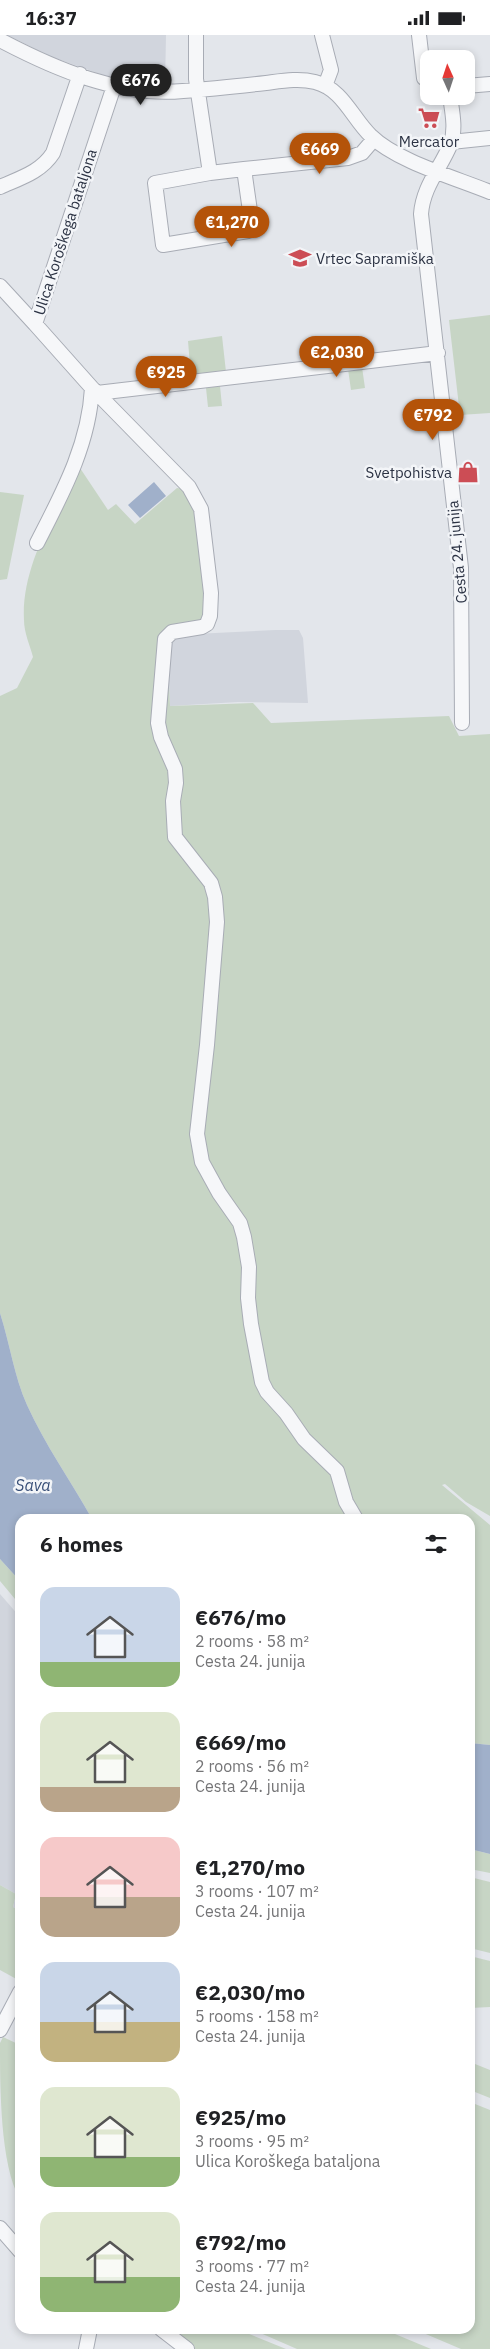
<!DOCTYPE html>
<html lang="en">
<head>
<meta charset="utf-8">
<style>
	:root { --surface:#fff; --page:#f2f2f2; --text:#202124; --muted:#757577; --accent:#b45309 }
	body { margin:0; font-family:"IBM Plex Sans",sans-serif; background:var(--page); color:var(--text); height:100vh; display:flex; flex-direction:column; font-size:19px; white-space:nowrap }
	* { box-sizing:border-box; margin:0 }
	p { font-size:16px; color:var(--muted) }
	.icon { flex:none; width:28px; height:28px; fill:none; stroke:currentColor; stroke-width:2; stroke-linecap:round; stroke-linejoin:round }
	.map { position:relative; flex:1; overflow:hidden }
	.details { position:absolute; left:15px; top:1479px; width:460px; height:820px; display:flex; flex-direction:column; background:var(--surface); border-radius:15px; box-shadow:0 2px 8px #0003 }
	.details>* { flex:none }
	.needle { width:32px; rotate:357deg }
	.buttons { position:absolute; left:420px; top:15px; display:grid; gap:10px }
	.buttons a { display:grid; place-items:center; width:55px; height:55px; border-radius:10px; background:var(--surface); box-shadow:0 2px 8px #0003; font-size:25px }
	.price { position:absolute; translate:-50% -42px; padding:0 11px; border-radius:18px; background:var(--accent); color:#fff; font-size:16px; line-height:32px; filter:drop-shadow(0 1px 2px #0008) }
	.price::after { content:''; position:absolute; left:50%; top:30px; width:15px; height:11px; margin-left:-8px; background:inherit; clip-path:polygon(0 0,100% 0,50% 100%) }
	.price.active { background:#222; color:#fff }
	ul { padding:0; list-style:none }
	li { display:flex; align-items:center; gap:15px; height:125px; padding:0 25px }
	li span { display:grid; place-items:center; flex:none; width:140px; height:100px; border-radius:15px; color:#555 }
	li>.icon { margin-inline-start:auto }
	span .icon { width:60px; height:60px; fill:#fffc; stroke-width:1 }
	li b { font-size:21px }
	h2 { display:flex; justify-content:space-between; align-items:center; height:60px; padding:0 25px; font-size:21px }
	.status { display:flex; justify-content:space-between; align-items:center; height:35px; padding:0 25px; background:var(--surface); direction:ltr }
	.status svg { height:14px; fill:currentColor }
	.map>svg:first-child { display:block }
	.built { fill:#d1d5dd }
	.green { fill:#c7d5c5 }
	.water { fill:#a0b0ca }
	.lines { fill:none; stroke-linecap:round; stroke-linejoin:round }
	.minor-casing { stroke:#a8acb5; stroke-width:16 }
	.minor { stroke:#f6f7f9; stroke-width:14 }
	.labels { text-anchor:middle; dominant-baseline:central; stroke-width:5; stroke-linejoin:round; paint-order:stroke }
	.poi-label { font-size:15px; fill:#2b3243; stroke:#f3f5f8 }
	.street-label { font-size:15px; fill:#2b3243; stroke:#f3f5f8 }
	.water-label { font-size:16px; font-style:italic; fill:#364d76; stroke:#f3f5f8 }
</style>
</head>
<body>
<div class="status"><b>16:37</b><svg viewBox="0 0 49 12"><path d="M0 12V9h3v3zM5 12V6h3v6zM10 12V3h3v9zM15 12V0h3v12zM26 1h20v11H26zM47 4h2v5h-2z"/></svg></div>
<div class="map">
<svg width="490" height="2314" viewBox="0 0 490 2314">
	<rect width="100%" height="100%" fill="#e3e6eb"/>
	<path class="built" d="M 7,0 L 166,0 L 165,52 L 111,43 L 52,22 Z
		M 275,595 L 299,595 L 303,603 L 308,668 L 238,667 L 170,671 L 167,606 L 174,600 Z
		M 0,1559 L 20,1582 L 20,1876 L 13,1872 L 16,1859 L 0,1850 Z"/>
	<path class="green" d="M 490,280 L 490,378 L 460,380 L 449,285 Z
		M 222,301 L 226,337 L 191,342 L 188,306 Z
		M 362,332 L 365,353 L 351,355 L 348,334 Z
		M 220,351 L 222,371 L 208,372 L 206,353 Z
		M 78,430 L 108,475 L 116,469 L 135,489 L 177,453 L 185,454 C 206,497 207,550 207,597 L 174,600 L 167,606 L 170,671 L 253,668 L 271,688 L 449,681 L 459,701 L 490,699 L 490,1481 L 466,1467 L 445,1449 L 442,1450 L 490,1490 L 490,1710 L 470,1708 L 470,1484 L 92,1484 C 71,1446 45,1410 27,1370 C 14,1341 10,1309 0,1278 L 0,661 L 17,653 L 33,622 C 30,610 24,598 24,585 C 21,531 56,477 78,430 Z
		M 0,457 L 24,460 L 7,544 L 0,545 Z
		M 0,1524 L 20,1546 L 20,1570 L 0,1546 Z
		M 470,1814 L 490,1819 L 490,1838 L 470,1834 Z
		M 470,1842 L 490,1847 L 490,1918 L 470,1913 Z
		M 0,1850 L 16,1859 L 13,1872 L 20,1876 L 20,1946 L 0,1935 Z
		M 470,1921 L 490,1926 L 490,1972 L 470,1973 L 473,1956 L 470,1955 Z
		M 3,2002 L 20,2010 L 20,2164 C 0,2131 0,2050 0,2008 Z
		M 470,2027 L 490,2035 L 490,2063 L 470,2055 Z
		M 470,2067 L 490,2075 L 490,2314 L 461,2314 L 414,2294 L 470,2294 Z
		M 168,2294 L 237,2294 L 286,2314 L 195,2314 Z
		M 251,2294 L 383,2294 L 431,2314 L 297,2314 Z"/>
	<path class="water" d="M 154,447 L 166,461 L 140,483 L 128,470 Z
		M 0,1278 C 10,1309 14,1341 27,1370 C 45,1410 71,1446 92,1484 L 20,1484 L 20,1546 L 0,1524 Z
		M 470,1708 L 490,1710 L 490,1819 L 470,1814 Z"/>
	<g class="lines">
		<g class="minor-casing">
			<path id="minor" d="M 196,0 L 196,44 L 210,138 L 244,134 L 252,190 L 248,196 L 163,210 L 155,148 L 210,138
				M 322,0 L 331,35 L 325,51
				M 419,0 L 424,43 L 429,45
				M 0,5 C 55,34 120,62 183,56 C 211,54 239,51 266,48 C 282,46 299,43 315,47 C 343,54 352,83 371,101 C 396,126 456,143 490,157
				M 114,51 L 35,289 L 92,353 L 189,452 L 201,474 L 211,558 L 210,581 L 207,589 L 202,592 L 172,597 L 165,604 L 158,688 L 161,702 L 175,734 L 176,748 L 173,766 L 175,802 L 211,848 L 215,862 L 217,887 L 207,1010 L 197,1099 L 202,1127 L 219,1158 L 240,1188 L 244,1202 L 249,1232 L 248,1263 L 251,1289 L 262,1347 L 267,1357 L 286,1378 L 304,1404 L 337,1436 L 346,1467 L 356,1484
				M 466,51 L 490,49
				M 450,61 C 452,76 456,93 451,108 C 441,133 423,151 421,179 L 461,533 L 462,688
				M 451,107 L 490,103
				M 244,134 L 348,123 L 362,118 L 374,104
				M 0,152 C 20,143 41,137 53,118 L 80,39
				M 0,251 L 35,289
				M 97,358 L 438,318
				M 37,508 C 62,459 89,410 92,353
				M 0,1995 L 20,1957
				M 0,2193 L 20,2216
				M 161,2294 L 187,2314
				M 86,2314 L 90,2294"/>
		</g>
		<use href="#minor" class="minor"/>
	</g>
	<defs>
		<g id="supermarket-bare" transform="scale(1.725)"><path d="M-6-5.5h2.5l.6 2H6L4.5 2H-2.5L-4.4-4H-6ZM-1.5 3.2a1.3 1.3 0 1 0 .1 0ZM3 3.2a1.3 1.3 0 1 0 .1 0Z" fill="#cc4d55" stroke="#f3f5f8" stroke-width="2.5" paint-order="stroke"/></g>
		<g id="school-bare" transform="scale(1.725)"><path d="M0-5L7-2L0 1L-7-2ZM-4 1L0 2.5L4 1V4Q0 6-4 4Z" fill="#cc4d55" stroke="#f3f5f8" stroke-width="2.5" paint-order="stroke"/></g>
		<g id="shop-bare" transform="scale(1.725)"><path d="M-5-2.5h2.3a2.7 3.5 0 0 1 5.4 0H5L5.5 6h-11ZM-1.5-2.5h3a1.5 2.3 0 0 0-3 0Z" fill="#cc4d55" stroke="#f3f5f8" stroke-width="2.5" paint-order="stroke"/></g>
	</defs>
	<g fill-rule="evenodd">
		<use href="#supermarket-bare" x="429" y="83"/>
		<use href="#school-bare" x="300" y="223"/>
		<use href="#shop-bare" x="468" y="437"/>
	</g>
	<g class="labels">
		<g class="poi-label">
			<text x="429" y="106">Mercator</text>
			<text x="316" y="223" text-anchor="start">Vrtec Sapramiška</text>
			<text x="452" y="437" text-anchor="end">Svetpohistva</text>
		</g>
		<g class="street-label">
			<text transform="translate(65 197) rotate(-72)">Ulica Koroškega bataljona</text>
			<text transform="translate(457 517) rotate(-95)">Cesta 24. junija</text>
		</g>
		<g class="water-label">
			<text x="33" y="1450">Sava</text>
		</g>
	</g>
</svg>
<div class="buttons">
<a><svg class="needle" viewBox="-14 -14 28 28"><path d="M0-13l5 13h-10z" fill="#e53935"/><path d="M0 13l5-13h-10z" fill="#757577"/></svg></a>
</div>
<b class="price active" style="left:141px;top:71px">€676</b>
<b class="price" style="left:320px;top:140px">€669</b>
<b class="price" style="left:232px;top:213px">€1,270</b>
<b class="price" style="left:337px;top:343px">€2,030</b>
<b class="price" style="left:166px;top:363px">€925</b>
<b class="price" style="left:433px;top:406px">€792</b>
<section class="details">
<h2>6 homes<svg class="icon" aria-label="filters" viewBox="0 0 24 24"><path d="M4 7h16M4 17h16"/><circle cx="9" cy="7" r="2"/><circle cx="15" cy="17" r="2"/></svg></h2>
<ul>
<li><span style="background:linear-gradient(#c9d6e8 75%,#8fb573 0)"><svg class="icon" aria-label="home" viewBox="0 0 24 24"><path d="M3 11l9-7 9 7M6 9v11h12V9"/></svg></span><div><b>€676/mo</b><p>2 rooms · 58 m²</p><p>Cesta 24. junija</p></div></li>
<li><span style="background:linear-gradient(#dfe7d0 75%,#b9a48a 0)"><svg class="icon" aria-label="home" viewBox="0 0 24 24"><path d="M3 11l9-7 9 7M6 9v11h12V9"/></svg></span><div><b>€669/mo</b><p>2 rooms · 56 m²</p><p>Cesta 24. junija</p></div></li>
<li><span style="background:linear-gradient(#f6c9c9 60%,#b9a48a 0)"><svg class="icon" aria-label="home" viewBox="0 0 24 24"><path d="M3 11l9-7 9 7M6 9v11h12V9"/></svg></span><div><b>€1,270/mo</b><p>3 rooms · 107 m²</p><p>Cesta 24. junija</p></div></li>
<li><span style="background:linear-gradient(#c9d6e8 60%,#c2b280 0)"><svg class="icon" aria-label="home" viewBox="0 0 24 24"><path d="M3 11l9-7 9 7M6 9v11h12V9"/></svg></span><div><b>€2,030/mo</b><p>5 rooms · 158 m²</p><p>Cesta 24. junija</p></div></li>
<li><span style="background:linear-gradient(#dfe7d0 70%,#8fb573 0)"><svg class="icon" aria-label="home" viewBox="0 0 24 24"><path d="M3 11l9-7 9 7M6 9v11h12V9"/></svg></span><div><b>€925/mo</b><p>3 rooms · 95 m²</p><p>Ulica Koroškega bataljona</p></div></li>
<li><span style="background:linear-gradient(#dfe7d0 65%,#8fb573 0)"><svg class="icon" aria-label="home" viewBox="0 0 24 24"><path d="M3 11l9-7 9 7M6 9v11h12V9"/></svg></span><div><b>€792/mo</b><p>3 rooms · 77 m²</p><p>Cesta 24. junija</p></div></li>
</ul>
</section>
</div>
</body>
</html>
